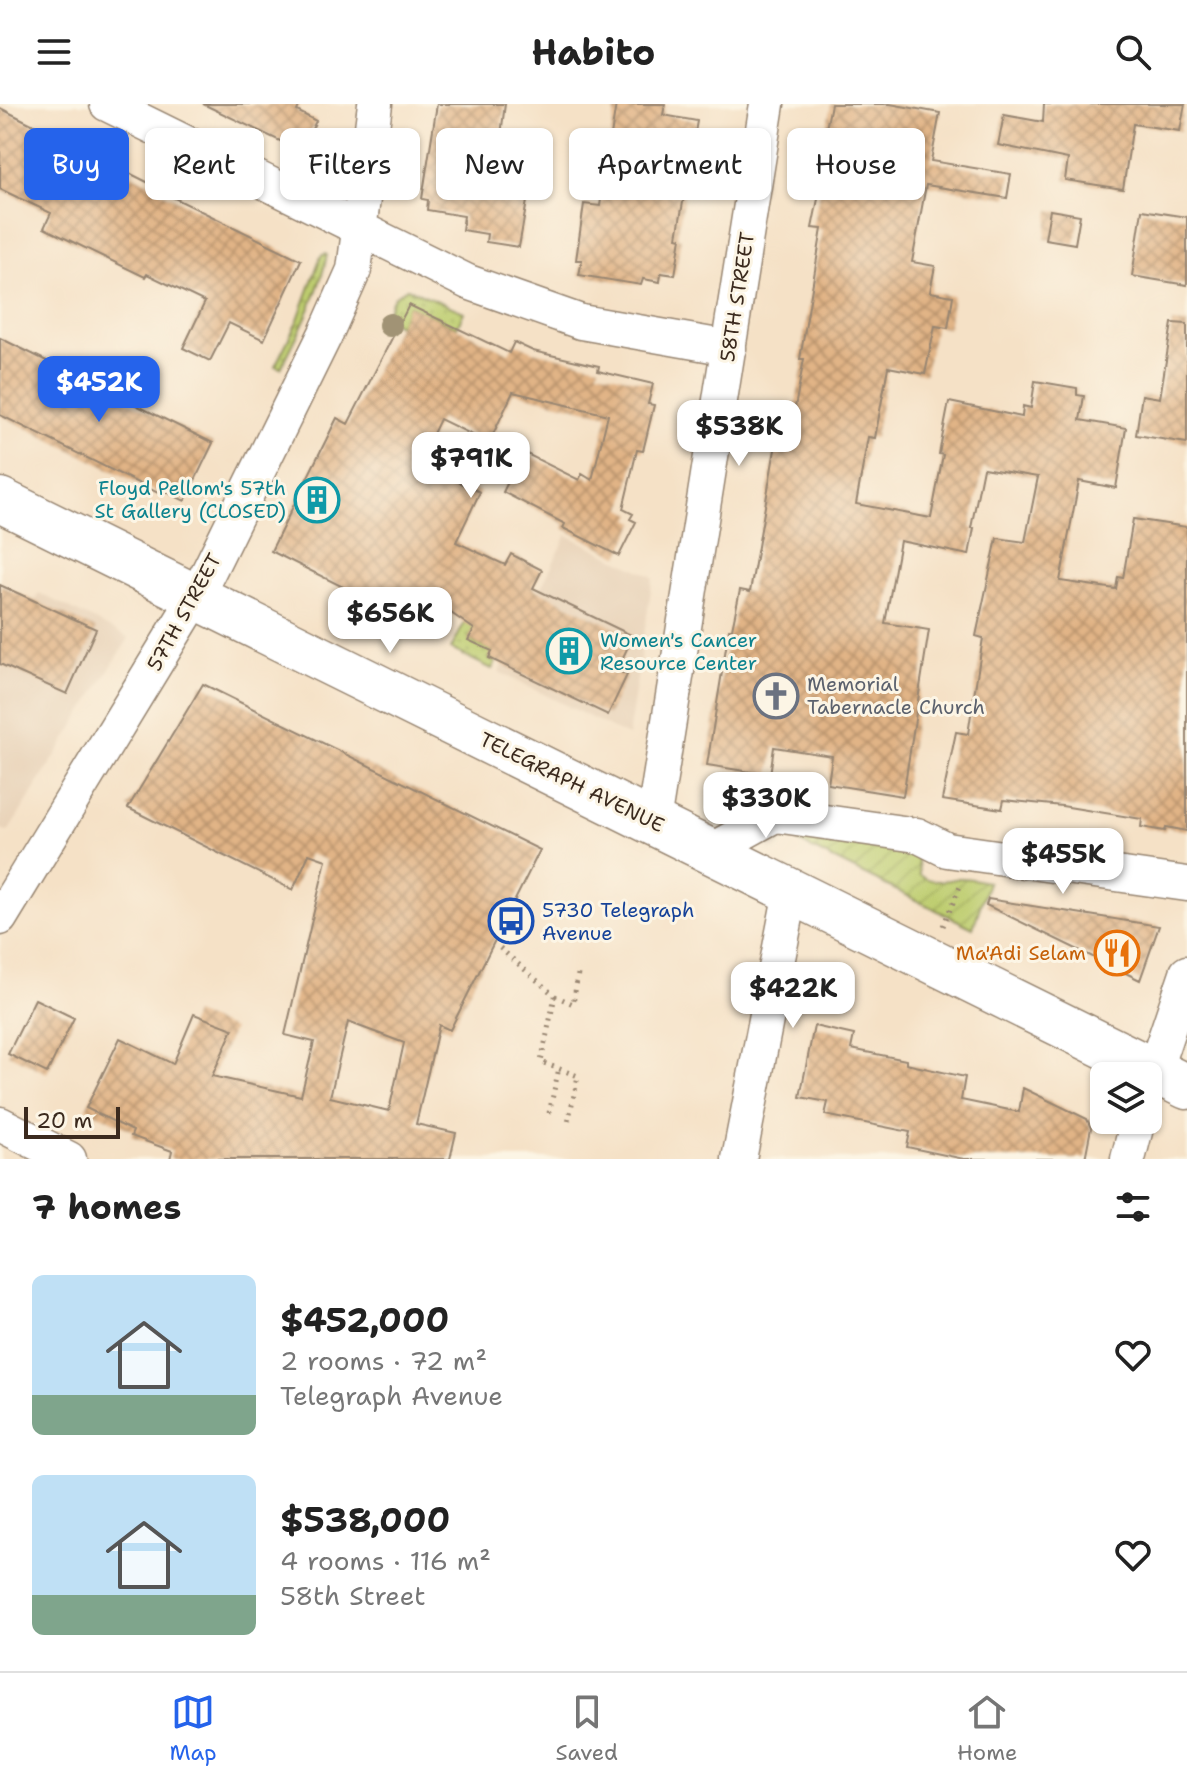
<!DOCTYPE html>
<html lang="en">
<head>
<meta charset="utf-8">
<style>
	:root { --surface:#fff; --page:#f6f6f6; --text:#222; --muted:#767676; --line:#e0e0e0; --accent:#2563eb }
	body { margin:0; font-family:"Shantell Sans",sans-serif; background:var(--page); color:var(--text); height:100vh; display:flex; flex-direction:column; font-size:30px; white-space:nowrap }
	* { box-sizing:border-box; margin:0 }
	p { font-size:26px; color:var(--muted) }
	.icon { flex:none; width:44px; height:44px; fill:none; stroke:currentColor; stroke-width:2; stroke-linecap:round; stroke-linejoin:round }
	.map { position:relative; height:1055px; overflow:hidden }
	.side { display:flex; flex-direction:column; background:var(--surface); flex:1 }
	.side>* { flex:none }
	.top-card { position:absolute; left:24px; top:24px; width:1140px; height:72px; display:flex; gap:16px }
	.fabs { position:absolute; left:1090px; top:958px; display:grid; gap:16px }
	.fabs a { display:grid; place-items:center; width:72px; height:72px; border-radius:12px; background:var(--surface); box-shadow:0 2px 6px #0004; font-size:40px }
	.scale { position:absolute; left:24px; bottom:20px; width:96px; box-sizing:border-box; padding-left:8px; border:4px solid #3b2a1e; border-top:0; font-size:22px; line-height:28px; white-space:nowrap; color:#3b2a1e; -webkit-text-stroke:6px #fcf5e5; paint-order:stroke }
	.price { position:absolute; translate:-50% -68px; padding:0 18px; border-radius:16px; background:#fff; color:#222; font-size:26px; line-height:52px; filter:drop-shadow(0 2px 4px #0008) }
	.price::after { content:''; position:absolute; left:50%; top:48px; width:24px; height:18px; margin-left:-12px; background:inherit; clip-path:polygon(0 0,100% 0,50% 100%) }
	.price.current { background:var(--accent); color:#fff }
	ul { padding:0; list-style:none }
	li { display:flex; align-items:center; gap:24px; height:200px; padding:0 32px }
	li span { display:grid; place-items:center; flex:none; width:224px; height:160px; border-radius:12px; color:#555 }
	li>.icon { margin-inline-start:auto }
	span .icon { width:96px; height:96px; fill:#fffc; stroke-width:1 }
	li b { font-size:34px }
	h2 { display:flex; justify-content:space-between; align-items:center; height:96px; padding:0 32px; font-size:34px }
	.pill { padding:0 28px; border-radius:12px; background:var(--surface); box-shadow:0 2px 6px #0004; font-size:28px; line-height:72px }
	.pill.current { background:var(--accent); color:#fff }
	header { display:flex; justify-content:space-between; align-items:center; height:104px; padding:0 32px; background:var(--surface); font-size:36px; font-weight:700 }
	.dock { display:flex; justify-content:space-around; align-items:center; height:112px; border-top:2px solid var(--line); background:var(--surface); font-size:22px; color:var(--muted) }
	.dock a { display:grid; justify-items:center; gap:4px }
	.dock .current { color:var(--accent) }
	.map>svg:first-child { display:block }
	.built { fill:#e7d0b5 }
	.grass { fill:url(#grass-dots); stroke:#7c7c46; stroke-width:2 }
	.garden { fill:url(#garden-furrows); stroke:#7c7c46; stroke-width:2 }
	.building { fill:url(#building-cross-hatch); fill-rule:evenodd }
	.lines { fill:none; stroke-linecap:round; stroke-linejoin:round }
	.minor-casing { stroke:#988672; stroke-width:37 }
	.secondary-casing { stroke:#988672; stroke-width:47 }
	.path { stroke:#988672; stroke-width:5; stroke-dasharray:2 6; stroke-linecap:butt }
	.minor { stroke:#fff; stroke-width:34 }
	.secondary { stroke:#fff; stroke-width:44 }
	.tree { fill:#a19375 }
	.labels { text-anchor:middle; dominant-baseline:central; stroke-width:6; stroke-linejoin:round; paint-order:stroke }
	.street-label { font-size:20px; fill:#3b2a1e; stroke:#fcf5e5 }
	.culture-label { font-size:20px; fill:#0d838f; stroke:#fcf5e5; text-anchor:end }
	.worship-label { font-size:20px; fill:#5b616d; stroke:#fcf5e5; text-anchor:start }
	.transit-label { font-size:20px; fill:#164399; stroke:#fcf5e5; text-anchor:start }
	.food-label { font-size:20px; fill:#c56008; stroke:#fcf5e5; text-anchor:end }
</style>
</head>
<body>
<header><svg class="icon" aria-label="menu" viewBox="0 0 24 24"><path d="M4 6h16M4 12h16M4 18h16"/></svg>Habito<svg class="icon" aria-label="search" viewBox="0 0 24 24"><circle cx="10" cy="10" r="6"/><path d="M15 15l6 6"/></svg></header>
<div class="map">
<svg width="1187" height="1055" viewBox="0 0 1187 1055">
	<defs>
		<pattern id="grass-dots" width="8" height="8" patternUnits="userSpaceOnUse" patternTransform="scale(2)"><rect width="8" height="8" fill="#becd6f"/><path d="M2 2h.1M6 6h.1" fill="none" stroke="#a4b060" stroke-width="1.8" stroke-linecap="round"/></pattern>
		<pattern id="garden-furrows" width="10" height="10" patternUnits="userSpaceOnUse" patternTransform="scale(2)"><rect width="10" height="10" fill="#becd6f"/><path d="M-1 1l2-2M0 10L10 0M9 11l2-2" fill="none" stroke="#a4b060"/></pattern>
		<pattern id="building-cross-hatch" width="8" height="8" patternUnits="userSpaceOnUse" patternTransform="scale(2)"><rect width="8" height="8" fill="#e1b486"/><path d="M0 0l8 8M0 8l8-8" fill="none" stroke="#b8936d"/></pattern>
	</defs>
	<rect width="100%" height="100%" fill="#fcf5e5"/>
	<filter id="ink" filterUnits="userSpaceOnUse"><feTurbulence type="fractalNoise" baseFrequency=".0125" numOctaves="2"/><feDisplacementMap in="SourceGraphic" scale="16" xChannelSelector="R" yChannelSelector="G"/><feConvolveMatrix kernelMatrix="1 2 1 2 8 2 1 2 1" color-interpolation-filters="sRGB"/></filter>
	<filter id="wash" filterUnits="userSpaceOnUse"><feTurbulence type="fractalNoise" baseFrequency=".006" numOctaves="4" result="noise"/><feDisplacementMap in="SourceGraphic" scale="32" xChannelSelector="R" yChannelSelector="G"/><feGaussianBlur stdDeviation="1.8" result="paint"/><feColorMatrix in="noise" values="0 0 0 0 0 0 0 0 0 0 0 0 0 0 0 0 0 1.4 0 .05"/><feComposite in="paint" operator="in"/></filter>
	<g filter="url(#wash)">
		<rect width="100%" height="100%" fill="#f5e1c6"/>
		<path class="built" d="M 567,431 L 653,473 L 628,632 L 499,568 Z
			M 39,489 L 129,534 L 8,728 L 0,724 L 0,568 Z"/>
		<path class="grass" d="M 325,150 L 327,151 C 319,191 299,228 281,264 L 275,262 L 297,218 L 321,152 Z
			M 407,184 L 464,208 L 457,223 L 409,202 L 399,221 L 384,214 L 394,193 Z
			M 465,518 L 475,523 L 469,536 L 492,547 L 489,555 L 496,558 L 492,565 L 451,545 Z"/>
		<path class="garden" d="M 800,730 L 917,746 L 919,771 C 935,780 943,777 959,774 C 968,773 979,777 988,778 L 973,824 L 798,738 Z"/>
		<g id="blocks">
			<path class="building" d="M 203,0 L 300,0 L 297,7 L 316,17 L 301,47 Z
				M 437,0 L 505,0 L 493,92 L 527,97 L 519,143 L 486,138 L 487,130 L 462,126 L 464,112 L 427,106 L 428,96 L 422,95 Z
				M 616,0 L 665,0 L 663,11 L 697,17 L 677,133 L 681,134 L 675,171 L 661,169 L 660,178 L 643,175 L 641,181 L 579,171 L 582,156 L 576,156 L 584,100 L 600,102 Z
				M 831,0 L 890,0 L 940,9 L 931,57 L 1011,70 L 1007,94 L 926,81 L 912,158 L 935,162 L 930,188 L 953,192 L 948,224 L 935,222 L 925,270 L 888,263 L 875,334 L 868,333 L 856,400 L 931,414 L 943,351 L 939,350 L 949,298 L 1022,313 L 1023,302 L 1031,304 L 1035,277 L 1077,284 L 1077,291 L 1084,292 L 1080,316 L 1126,324 L 1116,384 L 1079,377 L 1060,477 L 1116,485 L 1118,473 L 1123,474 L 1133,415 L 1187,423 L 1187,727 L 1166,723 L 1165,727 L 1141,723 L 1142,715 L 1062,702 L 1004,696 L 1002,705 L 942,696 L 956,628 L 968,630 L 983,534 L 976,532 L 997,434 L 1025,438 L 1038,373 L 983,364 L 971,424 L 974,424 L 969,451 L 900,437 L 885,519 L 929,526 L 903,692 L 828,680 L 832,652 L 774,643 L 770,671 L 707,661 L 729,525 L 732,525 L 740,486 L 750,488 L 777,334 L 789,336 L 804,255 L 800,255 L 822,125 L 812,124 L 832,27 L 826,25 Z
				M 1044,0 L 1185,0 L 1180,27 L 1133,20 L 1123,85 L 1065,76 L 1068,55 L 998,41 L 1004,11 L 1043,18 Z
				M 0,4 L 161,85 L 160,87 L 301,156 L 264,236 L 229,219 L 210,257 L 183,244 L 205,198 L 147,170 L 145,173 L 44,124 L 51,109 L 0,85 Z
				M 1050,106 L 1080,111 L 1075,140 L 1045,135 Z
				M 1142,106 L 1187,113 L 1187,181 L 1132,172 Z
				M 409,201 L 509,249 L 514,238 L 533,247 L 599,262 L 598,267 L 653,280 L 648,300 L 654,301 L 643,347 L 637,346 L 623,405 L 633,410 L 630,415 L 636,418 L 619,452 L 563,424 L 565,420 L 503,388 L 523,348 L 579,376 L 582,370 L 592,376 L 608,311 L 513,288 L 489,339 L 440,315 L 419,359 L 480,388 L 456,438 L 505,461 L 511,450 L 542,466 L 533,484 L 633,532 L 617,566 L 627,571 L 608,611 L 489,554 L 492,547 L 468,536 L 474,525 L 431,495 L 428,502 L 415,496 L 410,506 L 373,489 L 369,496 L 271,447 L 337,314 L 348,320 Z
				M 1172,219 L 1187,220 L 1187,339 L 1136,331 L 1142,291 L 1160,294 Z
				M 0,234 L 213,339 L 185,397 L 160,385 L 158,389 L 0,311 Z
				M 0,481 L 96,525 L 67,590 L 0,560 Z
				M 203,580 L 540,746 L 450,926 L 439,921 L 416,1020 L 456,1029 L 450,1055 L 170,1055 L 172,1047 L 131,1032 L 133,1027 L 86,1004 L 120,934 L 173,960 L 194,910 L 233,925 L 212,972 L 301,992 L 314,938 L 285,931 L 326,756 L 309,750 L 293,786 L 128,704 ZM 348,918 L 404,939 L 389,1007 L 330,993 Z
				M 988,795 L 1159,822 L 1140,876 L 986,801 Z
				M 35,895 L 74,914 L 47,969 L 8,950 Z
				M 814,922 L 854,931 L 851,945 L 906,956 L 906,960 L 965,973 L 961,996 L 1019,1008 L 1023,984 L 1087,1015 L 1091,1024 L 1085,1055 L 964,1055 L 907,1043 L 910,1028 L 825,1011 L 828,998 L 800,993 Z"/>
		</g>
	</g>
	<g filter="url(#ink)">
		<use href="#blocks" fill-opacity="0" stroke="#988672" stroke-width="2"/>
		<g class="lines">
			<g class="minor-casing">
				<path id="minor" d="M 107,0 L 468,178 L 581,218 L 729,244
					M 653,718 L 767,0
					M 710,747 L 775,711 L 917,731 L 947,746 L 1187,780
					M 0,814 L 196,493 L 326,229 L 354,166 L 375,0
					M 1148,985 L 1187,869
					M 0,1020 L 69,1055
					M 739,1055 L 791,787
					M 1128,1055 L 1138,1016"/>
			</g>
			<g class="secondary-casing">
				<path id="secondary" d="M 0,396 L 1187,983"/>
			</g>
			<path class="path" d="M 943,822 L 961,780
				M 500,844 L 555,892 L 541,958 L 578,972 L 568,1019
				M 555,892 L 573,900 L 578,870
				M 549,1009 L 559,964"/>
			<use href="#minor" class="minor"/>
			<use href="#secondary" class="secondary"/>
		</g>
		<circle class="tree" cx="390" cy="221" r="12"/>
	</g>
	<defs>
		<g id="building-ring" transform="scale(2.3)"><circle r="9.5" fill="#fcf5e5" stroke="#0f9aa8" stroke-width="1.5"/><path d="M-4-6H4V6H1V3H-1V6H-4ZM-2.5-4.3h1.7v1.8h-1.7ZM.8-4.3h1.7v1.8H.8ZM-2.5-1h1.7V.8h-1.7ZM.8-1h1.7V.8H.8Z" fill="#0f9aa8"/></g>
		<g id="church-ring" transform="scale(2.3)"><circle r="9.5" fill="#fcf5e5" stroke="#6b7280" stroke-width="1.5"/><path d="M-1.2-6h2.4v3.5h3.3v2.4h-3.3V6h-2.4V-.1h-3.3v-2.4h3.3Z" fill="#6b7280"/></g>
		<g id="bus-ring" transform="scale(2.3)"><circle r="9.5" fill="#fcf5e5" stroke="#1a4fb4" stroke-width="1.5"/><path d="M-5-6H5V4H4V6H2V4H-2V6H-4V4H-5ZM-3.5-4V0h7V-4ZM-3.5 1.2v1.5H-2V1.2ZM2 1.2v1.5H3.5V1.2Z" fill="#1a4fb4"/></g>
		<g id="restaurant-ring" transform="scale(2.3)"><circle r="9.5" fill="#fcf5e5" stroke="#e8710a" stroke-width="1.5"/><path d="M-5-6h1v4h1v-4h1v4h1v-4h1v5L-1.5 .5V6h-2V.5L-5-1ZM5-6V6H3V1.5H1.5Q1.5-4 5-6Z" fill="#e8710a"/></g>
	</defs>
	<g fill-rule="evenodd">
		<use href="#building-ring" x="317" y="396"/>
		<use href="#building-ring" x="569" y="547"/>
		<use href="#church-ring" x="776" y="592"/>
		<use href="#bus-ring" x="511" y="817"/>
		<use href="#restaurant-ring" x="1117" y="849"/>
	</g>
	<g class="labels">
		<g class="street-label">
			<text transform="translate(737 193) rotate(-81)">58TH STREET</text>
			<text transform="translate(184 508) rotate(-61)">57TH STREET</text>
			<text transform="translate(572 678) rotate(26)">TELEGRAPH AVENUE</text>
		</g>
		<g class="culture-label">
			<text x="286" y="384">Floyd Pellom's 57th<tspan x="286" dy="23">St Gallery (CLOSED)</tspan></text>
			<text x="600" y="536" text-anchor="start">Women's Cancer<tspan x="600" dy="23">Resource Center</tspan></text>
		</g>
		<g class="worship-label">
			<text x="807" y="580">Memorial<tspan x="807" dy="23">Tabernacle Church</tspan></text>
		</g>
		<g class="transit-label">
			<text x="542" y="806">5730 Telegraph<tspan x="542" dy="23">Avenue</tspan></text>
		</g>
		<g class="food-label">
			<text x="1086" y="849">Ma'Adi Selam</text>
		</g>
	</g>
</svg>
<div class="fabs">
<a><svg class="icon" aria-label="layers" viewBox="0 0 24 24"><path d="M12 4l9 5-9 5-9-5zM3 14l9 5 9-5"/></svg></a>
</div>
<div class="scale">20 m</div>
<b class="price current" style="left:99px;top:320px">$452K</b>
<b class="price" style="left:739px;top:364px">$538K</b>
<b class="price" style="left:471px;top:396px">$791K</b>
<b class="price" style="left:390px;top:551px">$656K</b>
<b class="price" style="left:766px;top:736px">$330K</b>
<b class="price" style="left:1063px;top:792px">$455K</b>
<b class="price" style="left:793px;top:926px">$422K</b>
<div class="top-card">
<a class="pill current">Buy</a>
<a class="pill">Rent</a>
<a class="pill">Filters</a>
<a class="pill">New</a>
<a class="pill">Apartment</a>
<a class="pill">House</a>
</div>
</div>
<section class="side">
<h2>7 homes<svg class="icon" aria-label="filters" viewBox="0 0 24 24"><path d="M4 7h16M4 17h16"/><circle cx="9" cy="7" r="2"/><circle cx="15" cy="17" r="2"/></svg></h2>
<ul>
<li><span style="background:linear-gradient(#bfe0f5 75%,#7fa58c 0)"><svg class="icon" aria-label="home" viewBox="0 0 24 24"><path d="M3 11l9-7 9 7M6 9v11h12V9"/></svg></span><div><b>$452,000</b><p>2 rooms · 72 m²</p><p>Telegraph Avenue</p></div><svg class="icon" aria-label="heart" viewBox="0 0 24 24"><path d="M12 20l-8-8c-3-5 5-10 8-4 3-6 11-1 8 4z"/></svg></li>
<li><span style="background:linear-gradient(#bfe0f5 75%,#7fa58c 0)"><svg class="icon" aria-label="home" viewBox="0 0 24 24"><path d="M3 11l9-7 9 7M6 9v11h12V9"/></svg></span><div><b>$538,000</b><p>4 rooms · 116 m²</p><p>58th Street</p></div><svg class="icon" aria-label="heart" viewBox="0 0 24 24"><path d="M12 20l-8-8c-3-5 5-10 8-4 3-6 11-1 8 4z"/></svg></li>
</ul>
</section>
<nav class="dock">
<a class="current"><svg class="icon" aria-label="map" viewBox="0 0 24 24"><path d="M3 6l6-2 6 2 6-2v14l-6 2-6-2-6 2zM9 4v14M15 6v14"/></svg>Map</a>
<a><svg class="icon" aria-label="saved" viewBox="0 0 24 24"><path d="M7 4h10v16l-5-4-5 4z"/></svg>Saved</a>
<a><svg class="icon" aria-label="home" viewBox="0 0 24 24"><path d="M3 11l9-7 9 7M6 9v11h12V9"/></svg>Home</a>
</nav>
</body>
</html>
